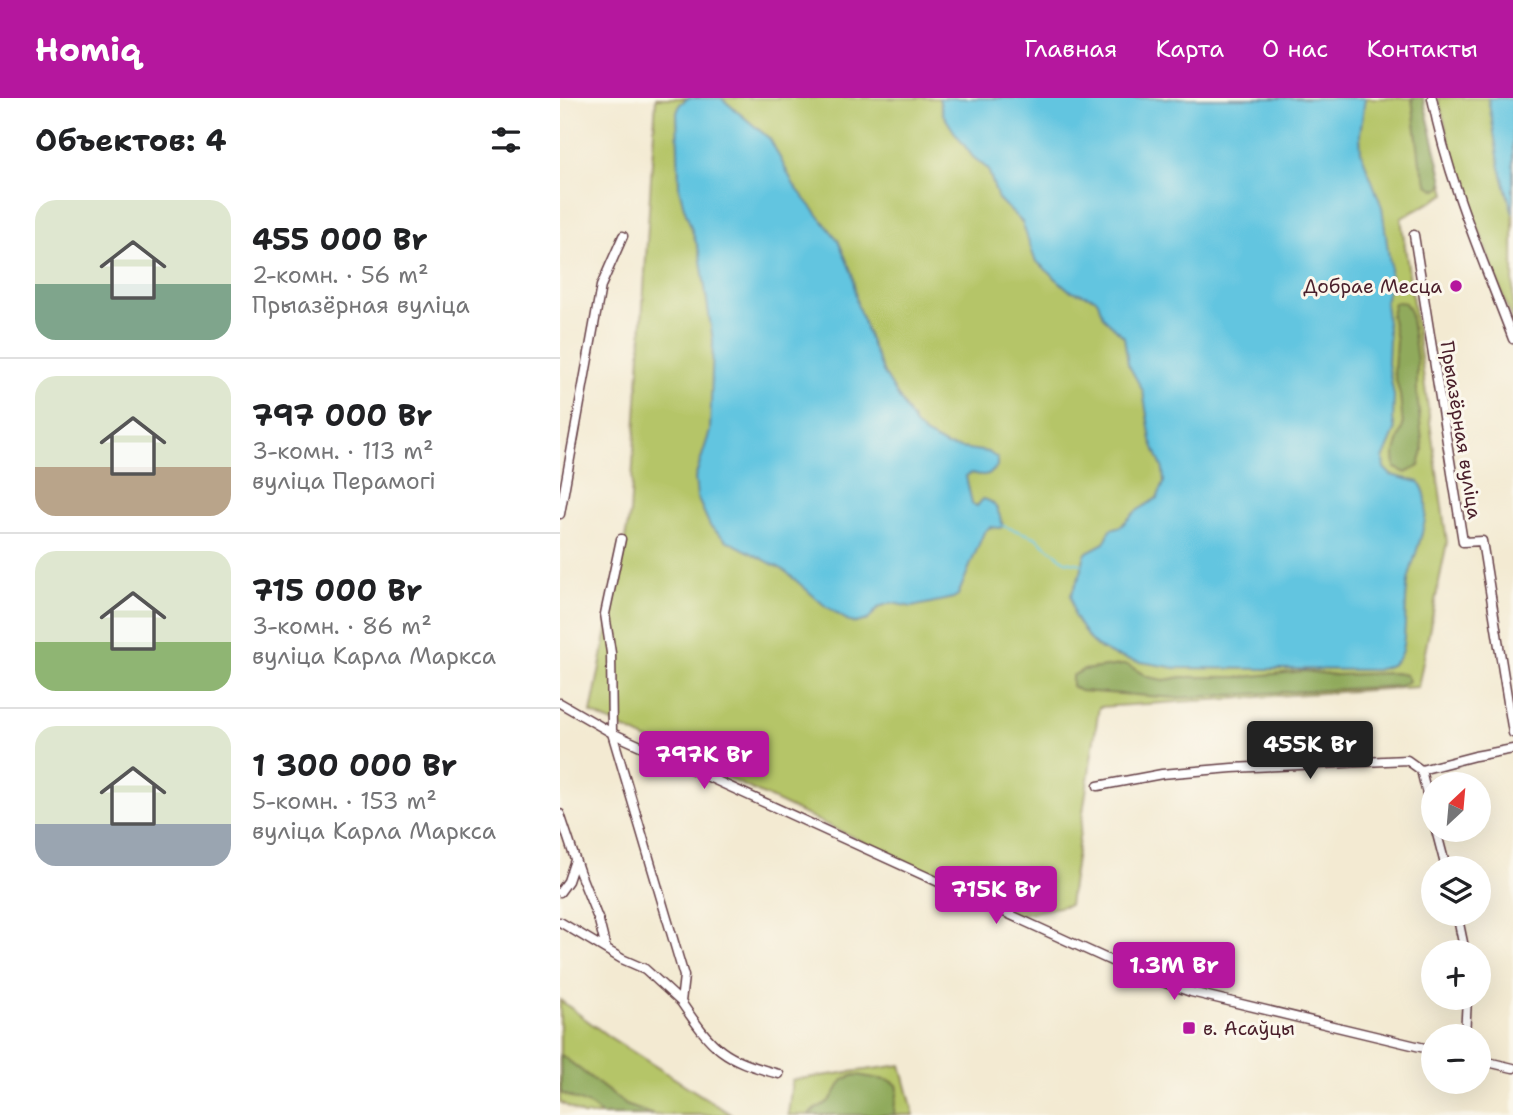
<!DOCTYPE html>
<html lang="ru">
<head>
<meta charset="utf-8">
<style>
	:root { --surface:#fff; --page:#f6f6f6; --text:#202124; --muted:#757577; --line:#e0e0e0; --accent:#b5179e }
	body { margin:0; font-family:"Shantell Sans",sans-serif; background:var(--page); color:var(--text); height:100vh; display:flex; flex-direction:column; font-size:26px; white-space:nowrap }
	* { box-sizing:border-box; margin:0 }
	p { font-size:23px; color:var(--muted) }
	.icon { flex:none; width:38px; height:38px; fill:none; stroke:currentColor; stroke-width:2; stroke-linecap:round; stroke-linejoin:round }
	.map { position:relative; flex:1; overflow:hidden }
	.side { display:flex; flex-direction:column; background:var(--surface); width:560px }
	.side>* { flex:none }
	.needle { width:46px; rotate:26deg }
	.tools { position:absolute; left:861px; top:674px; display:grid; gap:14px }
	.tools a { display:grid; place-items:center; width:70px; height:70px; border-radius:50%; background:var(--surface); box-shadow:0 7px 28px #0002; font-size:35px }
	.price { position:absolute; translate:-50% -60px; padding:0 16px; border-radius:7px; background:var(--accent); color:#fff; font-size:23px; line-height:46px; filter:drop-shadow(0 2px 4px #0008) }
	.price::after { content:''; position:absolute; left:50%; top:42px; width:21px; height:16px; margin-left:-10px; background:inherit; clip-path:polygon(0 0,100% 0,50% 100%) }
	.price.selected { background:#222; color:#fff }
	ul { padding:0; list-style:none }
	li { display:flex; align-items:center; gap:21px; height:175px; padding:0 35px }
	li+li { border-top:2px solid var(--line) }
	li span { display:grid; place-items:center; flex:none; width:196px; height:140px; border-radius:21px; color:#555 }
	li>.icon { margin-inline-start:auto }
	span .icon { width:84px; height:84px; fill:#fffc; stroke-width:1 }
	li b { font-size:30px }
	h2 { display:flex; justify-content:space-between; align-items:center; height:84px; padding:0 35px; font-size:30px }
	header { display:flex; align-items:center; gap:42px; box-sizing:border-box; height:98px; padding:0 35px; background:var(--accent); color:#fff }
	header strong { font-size:33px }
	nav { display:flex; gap:38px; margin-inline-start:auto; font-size:24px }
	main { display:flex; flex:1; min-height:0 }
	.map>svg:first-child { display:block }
	.green { fill:#b5c568; stroke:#80724a; stroke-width:2 }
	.forest { fill:#90aa5c; stroke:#6d6444; stroke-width:2 }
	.water { fill:#62c5e0; stroke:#567286; stroke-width:2 }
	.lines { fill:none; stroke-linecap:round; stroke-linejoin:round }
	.stream { stroke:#62c5e0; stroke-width:2 }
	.minor-casing { stroke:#633d44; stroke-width:11 }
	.minor { stroke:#fff; stroke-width:8 }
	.poi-dot { fill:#b5179e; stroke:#fbf7ec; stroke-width:2.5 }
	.labels { text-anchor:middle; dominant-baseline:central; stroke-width:6; stroke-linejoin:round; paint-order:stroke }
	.poi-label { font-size:19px; fill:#4a1f2b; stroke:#fbf7ec; text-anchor:end }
	.street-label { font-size:19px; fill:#4a1f2b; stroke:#fbf7ec }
</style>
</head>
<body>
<header>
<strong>Homiq</strong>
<nav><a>Главная</a><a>Карта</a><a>О нас</a><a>Контакты</a></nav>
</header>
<main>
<section class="side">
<h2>Объектов: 4<svg class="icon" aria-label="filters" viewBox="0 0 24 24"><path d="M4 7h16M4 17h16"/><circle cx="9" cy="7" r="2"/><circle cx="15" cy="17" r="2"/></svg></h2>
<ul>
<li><span style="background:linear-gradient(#dfe7d0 60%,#7fa58c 0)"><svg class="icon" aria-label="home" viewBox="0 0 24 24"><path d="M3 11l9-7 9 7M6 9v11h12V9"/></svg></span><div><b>455 000 Br</b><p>2-комн. · 56 m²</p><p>Прыазёрная вуліца</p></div></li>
<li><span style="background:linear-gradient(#dfe7d0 65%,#b9a48a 0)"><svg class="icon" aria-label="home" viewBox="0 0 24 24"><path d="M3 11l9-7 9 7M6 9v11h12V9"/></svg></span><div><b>797 000 Br</b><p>3-комн. · 113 m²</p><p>вуліца Перамогі</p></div></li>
<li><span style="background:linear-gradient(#dfe7d0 65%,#8fb573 0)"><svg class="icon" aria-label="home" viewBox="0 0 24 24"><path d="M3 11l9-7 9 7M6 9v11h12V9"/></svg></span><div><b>715 000 Br</b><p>3-комн. · 86 m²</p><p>вуліца Карла Маркса</p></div></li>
<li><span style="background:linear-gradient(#dfe7d0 70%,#9aa5b1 0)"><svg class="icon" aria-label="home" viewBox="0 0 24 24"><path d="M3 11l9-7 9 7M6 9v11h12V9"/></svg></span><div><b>1 300 000 Br</b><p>5-комн. · 153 m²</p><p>вуліца Карла Маркса</p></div></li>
</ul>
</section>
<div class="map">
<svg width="953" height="1017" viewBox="0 0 953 1017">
	<rect width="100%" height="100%" fill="#fbf7ec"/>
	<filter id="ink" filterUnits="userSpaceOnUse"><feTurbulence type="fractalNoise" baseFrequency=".0143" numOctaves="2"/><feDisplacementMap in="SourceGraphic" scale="14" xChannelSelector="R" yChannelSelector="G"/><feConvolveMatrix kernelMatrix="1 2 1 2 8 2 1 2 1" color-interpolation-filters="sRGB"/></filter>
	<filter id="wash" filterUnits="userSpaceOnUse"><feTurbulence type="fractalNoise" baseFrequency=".00686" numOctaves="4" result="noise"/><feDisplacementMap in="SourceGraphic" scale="28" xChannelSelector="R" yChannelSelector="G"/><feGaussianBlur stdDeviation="1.57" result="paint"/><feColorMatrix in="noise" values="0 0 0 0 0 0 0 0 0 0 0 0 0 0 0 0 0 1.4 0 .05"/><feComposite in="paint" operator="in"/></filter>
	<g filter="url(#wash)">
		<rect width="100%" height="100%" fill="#f3ead2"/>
		<path class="green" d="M 96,0 L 863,0 L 886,96 L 841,120 L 887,444 L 858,589 L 539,609 L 509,807 L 457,817 L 31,615 L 70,415 Z
			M 878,0 L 953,0 L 953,226 L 896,69 Z
			M 0,902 L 48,938 L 172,1017 L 23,1017 L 0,1004 Z
			M 341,967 L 354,1017 L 228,1017 L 232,982 Z"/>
		<path class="forest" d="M 852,0 L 863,0 L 883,83 L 881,90 L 877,92 L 868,87 L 860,65 Z
			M 838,204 L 845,205 L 850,214 L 857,262 L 857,295 L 863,352 L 859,368 L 846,375 L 835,370 L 834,357 L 843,328 L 840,297 L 834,274 L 836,242 L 831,216 L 834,205 Z
			M 561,567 L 568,567 L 588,579 L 604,582 L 622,579 L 684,579 L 744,573 L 776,577 L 835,575 L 846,577 L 849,583 L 840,588 L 616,600 L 520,593 L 512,588 L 512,578 L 523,572 Z
			M 0,956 L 66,1007 L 94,1017 L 42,1017 L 31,1008 L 1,995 Z
			M 297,977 L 331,983 L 337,987 C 341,997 331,1006 335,1017 L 248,1017 C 254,1011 261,1009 268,1004 C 280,993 276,980 297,977 Z"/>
		<path class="water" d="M 128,0 L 161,0 L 210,41 L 234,87 L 278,142 L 292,175 L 297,206 L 311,245 L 324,275 L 356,328 L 365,336 L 387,348 L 428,354 L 437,360 L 437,368 C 430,379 422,378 411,375 L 406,378 L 412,406 L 417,408 L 423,401 C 437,403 439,416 443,428 L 440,430 L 430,429 L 424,434 L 398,497 L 393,500 L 352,509 L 332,505 L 324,507 L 318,510 L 308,522 L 296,525 L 290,524 L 264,507 L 224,472 L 166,442 L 150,428 L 137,399 L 135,380 L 150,333 L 153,243 L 140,156 L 123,106 L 119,89 L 117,15 L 120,6 Z
			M 379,0 L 805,0 L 800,36 L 801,54 L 822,109 L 830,167 L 830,182 L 825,204 L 829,241 L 828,266 L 834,298 L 833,321 L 835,333 L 823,361 L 824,370 L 831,377 L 859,384 C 879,408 852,458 848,484 C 844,503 847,539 841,555 C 837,567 825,570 815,572 L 616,570 L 575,563 L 553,557 L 536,548 L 529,541 L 514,518 L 511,497 L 521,475 L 524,459 L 527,454 L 544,445 L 551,431 L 561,428 L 575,414 L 597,400 L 604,385 L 603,372 L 591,342 L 583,293 L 568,266 L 564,239 L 543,219 L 538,204 L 535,200 L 509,192 L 475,162 L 462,124 L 438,101 L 428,71 L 413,59 L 393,32 L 383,16 Z
			M 928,0 L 953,0 L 953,116 L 940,70 Z"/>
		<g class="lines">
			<path class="stream" d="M 443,428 L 475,439 L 505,463 L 522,466"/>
		</g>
	</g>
	<g filter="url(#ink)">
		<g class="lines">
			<g class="minor-casing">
				<path id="minor" d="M 872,0 C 888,83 923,162 953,241
					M 854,137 L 903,444 L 922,443 L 953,635
					M 0,416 L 41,188 L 63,138
					M 61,441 L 45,516 L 51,555 L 52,635 L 124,878 L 121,904 C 154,952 162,961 219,976
					M 0,605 L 52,635 L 580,876 L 631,894 L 873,952
					M 861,672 L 873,720
					M 538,688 L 602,676 L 672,670 L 847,662 L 861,672 L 915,658 L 953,651
					M 0,716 L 19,773 L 39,823 L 46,851
					M 876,732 L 886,770
					M 0,794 L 8,783 L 15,762
					M 897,816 L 905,854
					M 0,824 L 62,861 L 85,871 L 121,904
					M 905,938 L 907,900
					M 919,962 L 953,970"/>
			</g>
			<use href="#minor" class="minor"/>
		</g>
	</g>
	<g class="poi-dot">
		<circle cx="896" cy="188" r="7"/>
		<rect x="622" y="923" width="14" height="14" rx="3.5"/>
	</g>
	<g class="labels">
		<g class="poi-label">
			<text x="882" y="188">Добрае Месца</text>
			<text x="643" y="930" text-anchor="start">в. Асаўцы</text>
		</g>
		<g class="street-label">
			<text transform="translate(901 332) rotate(81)">Прыазёрная вуліца</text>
		</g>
	</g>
</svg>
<div class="tools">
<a><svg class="needle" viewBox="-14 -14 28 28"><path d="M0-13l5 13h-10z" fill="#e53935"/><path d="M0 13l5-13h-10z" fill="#757577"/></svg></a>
<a><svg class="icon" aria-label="layers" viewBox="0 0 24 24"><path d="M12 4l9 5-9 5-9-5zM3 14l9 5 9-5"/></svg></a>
<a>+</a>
<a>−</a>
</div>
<b class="price selected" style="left:750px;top:683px">455K Br</b>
<b class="price" style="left:144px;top:693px">797K Br</b>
<b class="price" style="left:436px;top:828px">715K Br</b>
<b class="price" style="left:614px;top:904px">1.3M Br</b>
</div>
</main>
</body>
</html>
